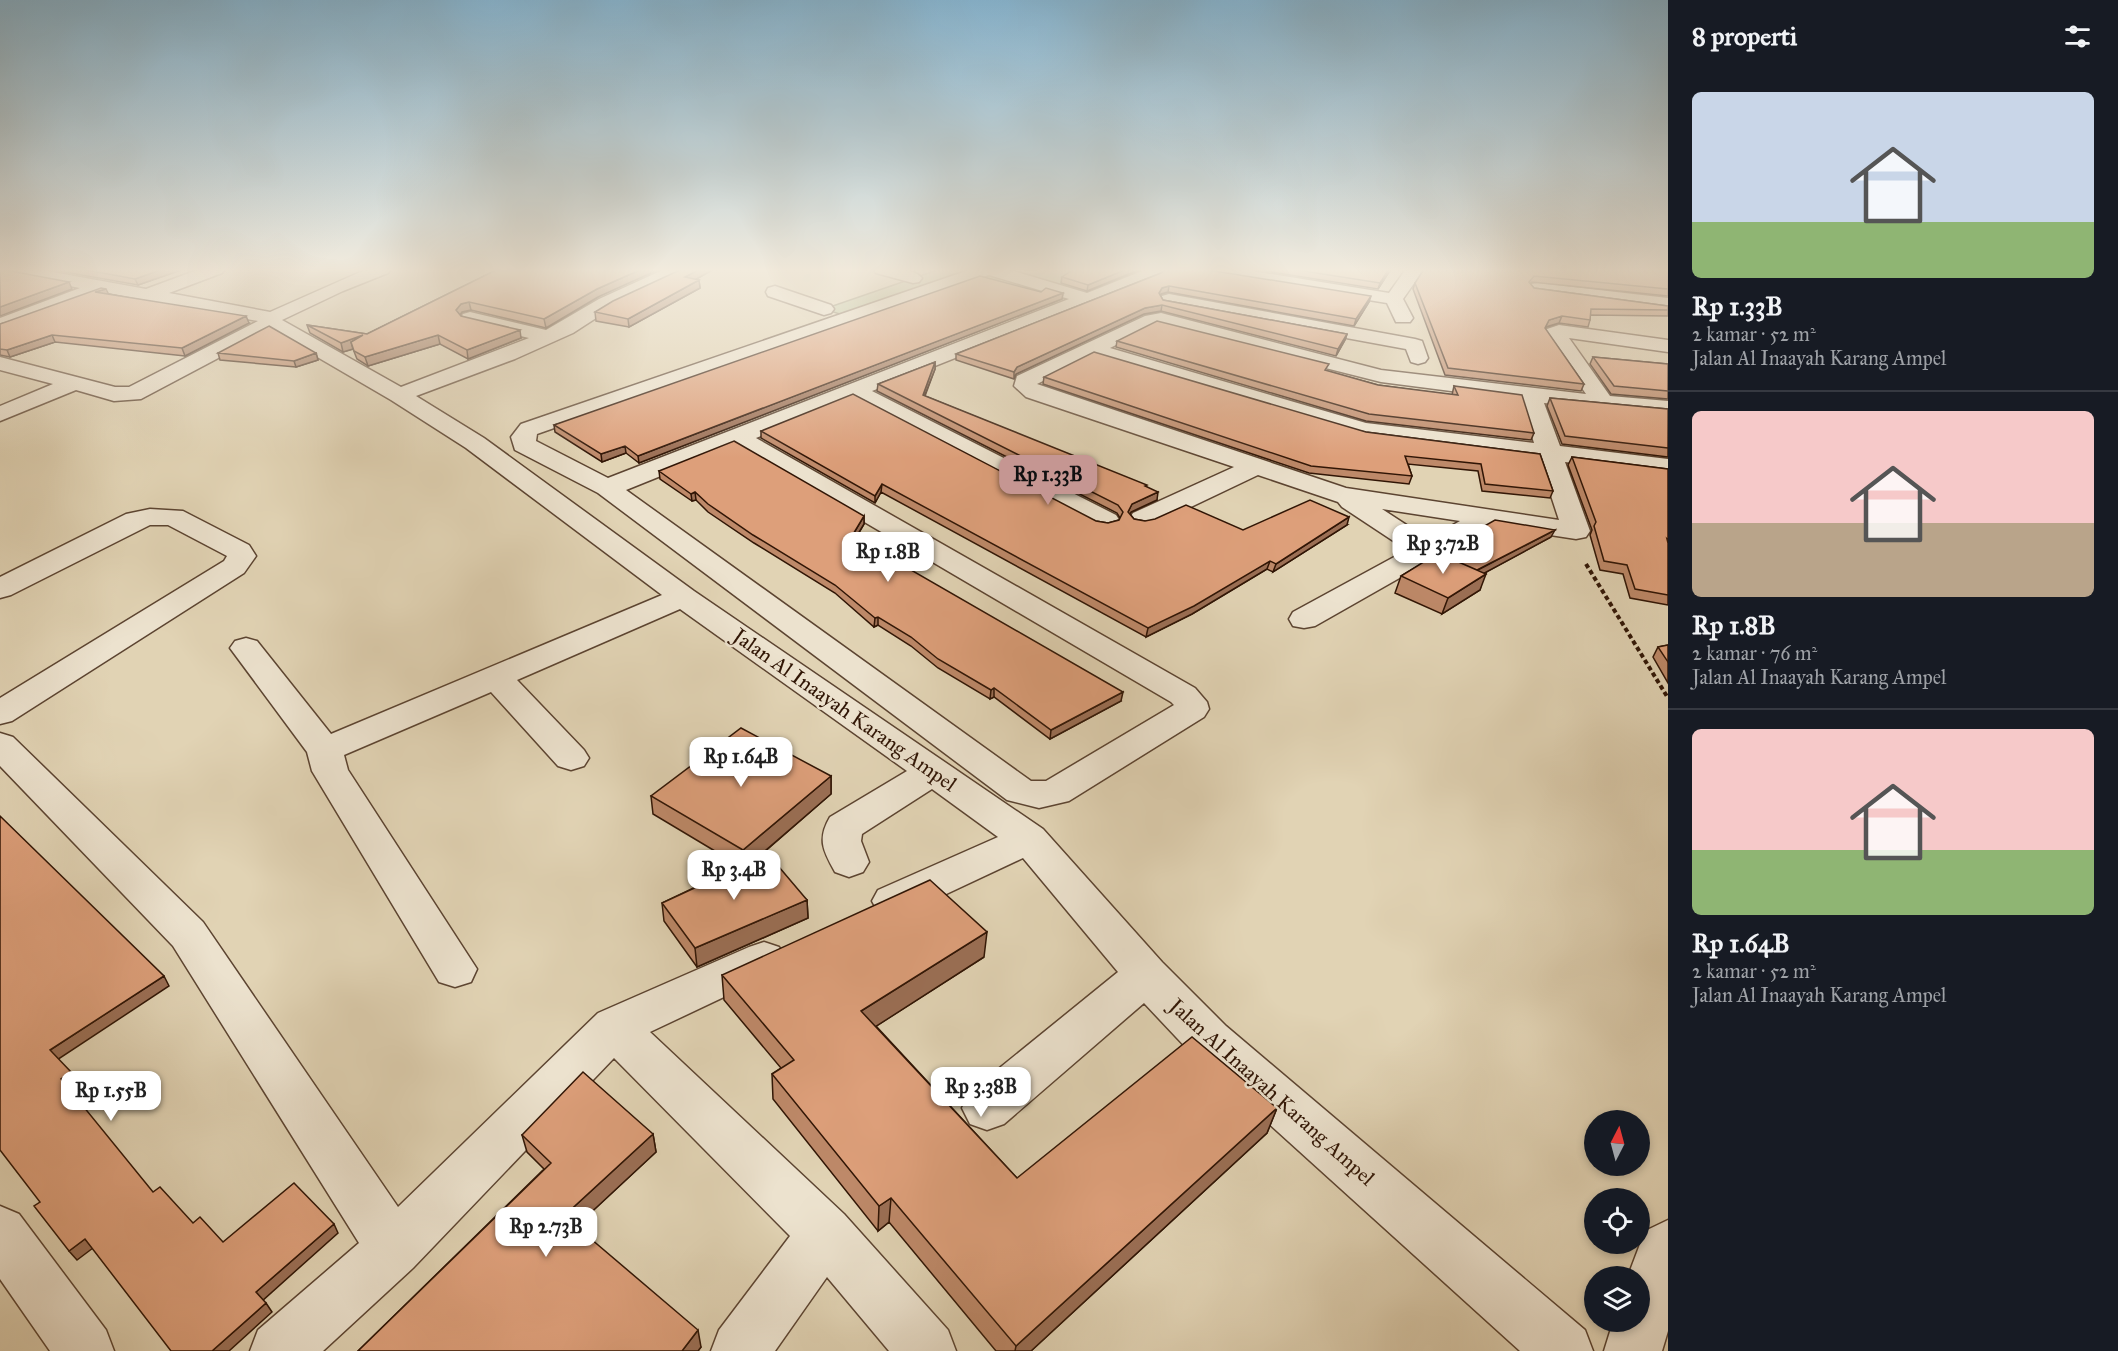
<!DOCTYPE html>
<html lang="id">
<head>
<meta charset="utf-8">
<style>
	:root { --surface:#171b24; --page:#20242c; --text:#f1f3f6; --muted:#9ea1a6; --line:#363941; --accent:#c59692 }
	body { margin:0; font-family:"IM FELL Great Primer",serif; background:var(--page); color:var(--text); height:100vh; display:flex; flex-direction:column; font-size:22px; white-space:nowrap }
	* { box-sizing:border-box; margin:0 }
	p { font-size:20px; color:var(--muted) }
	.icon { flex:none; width:33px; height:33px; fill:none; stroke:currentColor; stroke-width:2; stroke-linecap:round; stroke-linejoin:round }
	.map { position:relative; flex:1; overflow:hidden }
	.sheet { display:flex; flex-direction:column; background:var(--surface); width:450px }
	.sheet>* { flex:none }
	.needle { width:39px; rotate:6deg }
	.fabs { position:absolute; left:1584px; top:1110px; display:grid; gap:12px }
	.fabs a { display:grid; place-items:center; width:66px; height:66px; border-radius:50%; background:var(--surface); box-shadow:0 3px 9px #0003; font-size:30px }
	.price { position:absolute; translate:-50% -51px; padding:0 14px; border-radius:12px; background:#fff; color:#222; font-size:20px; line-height:39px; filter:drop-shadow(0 2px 3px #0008) }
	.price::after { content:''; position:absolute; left:50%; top:36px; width:18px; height:14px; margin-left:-9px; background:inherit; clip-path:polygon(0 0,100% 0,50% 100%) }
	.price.selected { background:var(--accent); color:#111 }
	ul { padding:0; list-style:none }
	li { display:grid; align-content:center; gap:12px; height:318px; padding:0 24px }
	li+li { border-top:2px solid var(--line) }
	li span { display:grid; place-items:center; height:186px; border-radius:9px; color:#555 }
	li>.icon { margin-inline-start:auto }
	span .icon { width:108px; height:108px; fill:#fffc; stroke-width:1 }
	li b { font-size:26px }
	h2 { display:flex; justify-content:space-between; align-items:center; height:72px; padding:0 24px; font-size:26px }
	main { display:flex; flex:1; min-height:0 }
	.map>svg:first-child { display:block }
	.green { fill:#aebe91; stroke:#6f6a4b; stroke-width:1.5 }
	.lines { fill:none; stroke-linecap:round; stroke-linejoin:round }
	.minor-casing { stroke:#5c4431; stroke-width:3 }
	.path { stroke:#301505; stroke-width:4; stroke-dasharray:4.5 3; stroke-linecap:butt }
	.minor { fill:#ece2ce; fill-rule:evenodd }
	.wall { fill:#be8969; stroke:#301505; stroke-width:1.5 }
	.shaded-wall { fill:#9b6f55; stroke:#301505; stroke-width:1.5 }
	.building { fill:#dd9f7a; stroke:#301505; stroke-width:1.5 }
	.labels { text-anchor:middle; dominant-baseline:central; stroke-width:5; stroke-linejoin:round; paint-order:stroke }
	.street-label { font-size:21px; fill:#301505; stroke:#ece2ce }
</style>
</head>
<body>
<main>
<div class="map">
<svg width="1668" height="1351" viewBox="0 0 1668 1351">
	<rect width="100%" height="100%" fill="#e1d3b4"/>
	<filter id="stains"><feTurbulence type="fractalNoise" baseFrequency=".00333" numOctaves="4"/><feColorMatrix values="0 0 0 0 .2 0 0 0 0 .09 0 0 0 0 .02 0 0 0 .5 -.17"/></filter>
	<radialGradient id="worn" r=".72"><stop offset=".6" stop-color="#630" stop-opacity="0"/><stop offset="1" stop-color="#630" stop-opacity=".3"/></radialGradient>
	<path class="green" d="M 940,269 L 1159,269 L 1153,273 L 1066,308 L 962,278 L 849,317 L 824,309 Z"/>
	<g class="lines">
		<g class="minor-casing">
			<path id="minor" d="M 0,269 L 36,269 L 146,289 L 200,269 L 225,269 L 222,273 L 169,293 L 270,312 L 367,269 L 391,269 L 388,273 L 343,291 L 282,320 L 401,387 L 529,338 L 463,322 L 460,318 L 463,314 L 470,312 L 546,330 L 599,299 L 665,269 L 688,269 L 685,273 L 613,307 L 573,333 L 515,359 L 416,396 L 484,438 L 694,591 L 1043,829 L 1162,962 L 1226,1026 L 1585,1330 L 1593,1351 L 1520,1351 L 1192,1054 L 1144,1003 L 1004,1124 L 987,1130 L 970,1124 L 962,1108 L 970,1092 L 1118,972 L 1023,858 L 908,912 L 893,917 L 878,912 L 872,901 L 878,890 L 998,837 L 932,789 L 862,834 L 861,841 L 869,862 L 863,872 L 849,877 L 835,872 C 823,851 817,839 830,817 L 907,771 L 680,609 L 517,680 L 584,750 L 589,758 L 584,766 L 571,770 L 558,766 L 491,692 L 344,755 L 348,770 L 477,969 L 471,982 L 455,987 L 439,982 L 312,771 L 307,752 L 230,648 L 235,641 L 246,638 L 257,641 L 331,734 L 662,595 L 466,448 L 391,400 L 271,330 L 141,399 L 114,401 L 76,390 L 0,421 L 0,406 L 53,384 L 0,370 L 0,357 L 115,387 L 129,387 L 258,321 L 103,292 L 0,331 L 0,318 L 80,288 L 8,274 L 2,273 Z
				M 873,269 C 887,269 912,266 922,278 L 919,282 L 913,283 L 876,273 Z
				M 972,269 L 1007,269 L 1087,293 L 1147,269 L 1168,269 L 1159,277 L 872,391 L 1116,515 L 1120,521 L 1116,527 L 1106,529 L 1096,527 L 853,399 L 756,438 L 1195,688 L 1207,702 L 1209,709 L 1204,717 L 1069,801 L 1039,808 L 1007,800 L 598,493 L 515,450 L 511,437 L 521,424 ZM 989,275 L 1069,299 L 608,478 L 536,441 L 537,434 ZM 735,446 L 1171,702 L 1174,705 L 1046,781 L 1031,781 L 626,490 Z
				M 1199,269 L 1240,269 L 1389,293 L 1406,269 L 1424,269 L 1403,299 L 1413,318 L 1410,322 L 1396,322 L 1387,303 L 1208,274 L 1202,273 Z
				M 1538,283 L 1668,298 L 1668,310 L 1532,292 L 1529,288 L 1532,284 Z
				M 775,286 L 831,305 L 834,309 L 831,313 L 824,315 L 768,296 L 766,292 L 768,288 Z
				M 1169,294 L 1415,339 L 1422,341 L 1428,358 L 1425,362 L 1418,364 L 1411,362 L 1406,349 L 1162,304 L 1160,300 L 1162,296 Z
				M 1161,313 L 1381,370 L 1586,394 L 1544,333 L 1547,329 L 1559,325 L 1668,340 L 1668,352 L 1569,338 L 1610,396 L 1668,401 L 1668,415 L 1544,403 L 1560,446 L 1668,459 L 1668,475 L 1565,462 L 1590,531 L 1586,537 L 1576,539 L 1491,526 L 1315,626 L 1304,628 L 1293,626 L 1289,619 L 1293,612 L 1407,550 L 1342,507 L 1338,502 L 1258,475 L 1153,525 L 1143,527 L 1133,525 L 1129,519 L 1133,513 L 1234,467 L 1026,397 L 1014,386 L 1017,376 L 1145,316 ZM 1156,325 L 1381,382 L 1521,400 L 1534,443 L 1366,423 L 1110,348 ZM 1093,356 L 1364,437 L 1539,459 L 1559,520 L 1346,488 L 1037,384 ZM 1382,509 L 1460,521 L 1428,539 Z
				M 150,509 L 183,511 L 249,545 L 256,556 L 244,573 L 12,721 L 0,724 L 0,698 L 224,561 L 227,556 L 168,525 L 150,525 L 11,595 L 0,598 L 0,577 L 126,514 Z
				M 0,733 L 13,737 L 203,922 L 398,1207 L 598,1013 L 749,947 L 764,942 L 779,947 L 786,959 L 779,971 L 650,1032 L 844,1214 L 948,1330 L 956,1351 L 889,1351 L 827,1277 L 775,1351 L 711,1351 L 719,1330 L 790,1236 L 614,1058 L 413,1268 L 323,1351 L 250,1351 L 258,1330 L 359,1243 L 173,946 L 0,766 Z
				M 0,1206 L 19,1214 L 106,1330 L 114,1351 L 50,1351 L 0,1279 Z
				M 1668,1220 L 1668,1331 L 1662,1351 L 1604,1351 L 1613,1322 L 1640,1322 L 1640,1276 L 1628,1276 L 1645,1231 Z"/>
		</g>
		<path class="path" d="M 1586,564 L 1668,698"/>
		<use href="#minor" class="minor"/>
	</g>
	<path class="wall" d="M 48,269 L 184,269 L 138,285 Z
		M 498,269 L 598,297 L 546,328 L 471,310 L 462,312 L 460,315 L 461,316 L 521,338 L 468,359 L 440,344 L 368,366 L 357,359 L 353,349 L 343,352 L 310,333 L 307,325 L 367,334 Z
		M 714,269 L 696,279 L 699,280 L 700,288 L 629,327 L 596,321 L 595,312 Z
		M 1141,269 L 1087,291 L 1061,283 L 1062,277 Z
		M 1253,269 L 1391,269 L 1378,289 Z
		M 1668,269 L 1668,296 L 1532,282 L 1530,284 L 1534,288 L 1668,306 L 1668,316 L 1590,315 L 1590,320 L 1588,327 L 1559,323 L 1546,327 L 1545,329 L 1584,384 L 1581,391 L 1445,375 L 1413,289 L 1415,283 Z
		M 1161,273 L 1369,302 L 1354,326 L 1168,292 L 1161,294 L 1160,295 L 1163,300 L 1347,334 L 1345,340 L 1336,356 L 1161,311 L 1144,314 L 1016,374 L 1014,379 L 956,360 L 956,354 Z
		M 1041,292 L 1063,293 L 1062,299 L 639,463 L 626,453 L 602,462 L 555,432 L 554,425 Z
		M 109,294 L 249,323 L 185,356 L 55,342 L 10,357 L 0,355 L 0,324 Z
		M 1117,341 L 1327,371 L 1378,385 L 1452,395 L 1454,386 L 1534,433 L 1531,440 L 1366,421 L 1116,347 Z
		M 218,353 L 316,353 L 318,360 L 296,367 L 220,360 Z
		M 1593,357 L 1668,364 L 1668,399 L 1611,394 L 1590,364 Z
		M 935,362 L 935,369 L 925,396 L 1147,487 L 1157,500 L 1131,512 L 1130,514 L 1134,519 L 1145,521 L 1243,530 L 1347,525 L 1273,572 L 1267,569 L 1192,614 L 1146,637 L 881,492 L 875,503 L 761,438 L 761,431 L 1096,521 L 1108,523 L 1119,520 L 1120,518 L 1117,513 L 877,391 L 878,384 Z
		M 1044,377 L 1366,432 L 1540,454 L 1553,491 L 1550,498 L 1482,491 L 1478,471 L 1408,464 L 1412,476 L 1409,484 L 1309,473 L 1043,384 Z
		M 1550,398 L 1668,409 L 1668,457 L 1562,444 L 1547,406 Z
		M 1572,457 L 1668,469 L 1668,605 L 1630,598 L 1623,574 L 1600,570 L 1590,535 L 1592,530 L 1568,465 Z
		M 659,471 L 864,516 L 864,524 L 856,538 L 1121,701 L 1050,739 L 994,697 L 990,699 L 938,668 L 911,646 L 878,625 L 874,627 L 835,593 L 754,543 L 708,512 L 696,500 L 692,501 L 660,479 Z
		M 1551,537 L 1484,573 L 1480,590 L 1442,614 L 1395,593 L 1401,576 L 1430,559 L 1430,557 Z
		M 1668,645 L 1668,683 L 1653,657 L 1658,647 Z
		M 831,776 L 831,794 L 755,860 L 807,900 L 808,918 L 697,967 L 664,921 L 662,903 L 740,866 L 653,814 L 651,796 Z
		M 984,957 L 876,1026 L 1017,1178 L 1277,1108 L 1267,1133 L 1031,1351 L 996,1351 L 889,1222 L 878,1231 L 773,1099 L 772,1074 L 781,1068 L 724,1000 L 722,975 Z
		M 653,1134 L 656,1152 L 576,1226 L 701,1347 L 698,1351 L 358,1351 L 544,1169 L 527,1152 L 522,1135 Z"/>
	<path class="shaded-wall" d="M 163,269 L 184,269 L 138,285 L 135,279 Z
		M 642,269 L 660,269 L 598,297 L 546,328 L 544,319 L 597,289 Z
		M 700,269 L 714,269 L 686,285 L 685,277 Z
		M 1127,269 L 1141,269 L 1087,291 L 1088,285 Z
		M 1389,269 L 1391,269 L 1378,289 L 1380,283 Z
		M 699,280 L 700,288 L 629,327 L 628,319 Z
		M 69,282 L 72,289 L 0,316 L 0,307 Z
		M 1169,286 L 1168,292 L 1161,294 L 1158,299 L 1159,293 L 1162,288 Z
		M 106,289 L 109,295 L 95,292 Z
		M 1063,293 L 1062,299 L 639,463 L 638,456 Z
		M 1371,296 L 1369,302 L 1354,326 L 1356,319 Z
		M 469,302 L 471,310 L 462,312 L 458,318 L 456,310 L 461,304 Z
		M 1162,305 L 1161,311 L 1144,314 L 1016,374 L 1014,379 L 1014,372 L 1017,367 L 1145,308 Z
		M 246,316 L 249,323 L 185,356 L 182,348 Z
		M 1562,316 L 1559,323 L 1546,327 L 1542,334 L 1549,320 Z
		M 520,330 L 521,338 L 468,359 L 467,350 Z
		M 1347,334 L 1345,340 L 1336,356 L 1338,349 Z
		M 52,335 L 55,342 L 10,357 L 7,350 Z
		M 363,335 L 351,342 L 353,349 L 343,352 L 341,343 Z
		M 438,335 L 440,344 L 368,366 L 365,357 Z
		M 316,353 L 318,360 L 296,367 L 294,361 Z
		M 935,362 L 935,369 L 922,402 L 923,395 Z
		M 625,446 L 626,453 L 602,462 L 601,454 Z
		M 882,484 L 881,492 L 875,503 L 875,496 Z
		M 695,492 L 696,500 L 692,501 L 691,494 Z
		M 1158,492 L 1157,500 L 1131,512 L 1127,520 L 1128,512 L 1132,504 Z
		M 864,516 L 864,524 L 852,544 L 852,536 Z
		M 1349,517 L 1347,525 L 1273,572 L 1276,564 Z
		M 1555,530 L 1551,537 L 1466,583 L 1470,574 Z
		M 1270,561 L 1267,569 L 1192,614 L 1146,637 L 1148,628 Z
		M 1486,574 L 1480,590 L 1442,614 L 1448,598 Z
		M 878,617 L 878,625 L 874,627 L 875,618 Z
		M 994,688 L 994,697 L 990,699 L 991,690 Z
		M 1123,692 L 1121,701 L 1050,739 L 1051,730 Z
		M 831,776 L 831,794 L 744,869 L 743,850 Z
		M 807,900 L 808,918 L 697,967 L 695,948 Z
		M 987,932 L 984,957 L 861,1036 L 861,1011 Z
		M 164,976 L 169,986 L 57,1060 L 50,1050 Z
		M 71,1072 L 78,1082 L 68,1089 L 61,1079 Z
		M 1277,1108 L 1267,1133 L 1031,1351 L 1015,1351 L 1016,1346 Z
		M 653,1134 L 656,1152 L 569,1233 L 564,1216 Z
		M 891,1198 L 889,1222 L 878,1231 L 879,1206 Z
		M 334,1224 L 338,1233 L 262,1301 L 256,1292 Z
		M 85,1239 L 93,1248 L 77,1260 L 69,1251 Z
		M 266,1303 L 272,1312 L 229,1351 L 212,1351 Z
		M 698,1330 L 701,1347 L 698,1351 L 682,1351 Z"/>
	<path class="building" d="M 0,269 L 69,282 L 0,307 Z
		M 81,269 L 163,269 L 135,279 Z
		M 498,269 L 642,269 L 597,289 L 544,319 L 469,302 L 461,304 L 456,310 L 461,316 L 520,330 L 467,350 L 438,335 L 365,357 L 354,351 L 351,342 L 363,335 L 341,343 L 307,325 L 367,334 Z
		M 682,269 L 700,269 L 685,277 L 699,280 L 628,319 L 595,312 L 613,301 Z
		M 1074,269 L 1127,269 L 1088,285 L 1062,277 Z
		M 1166,269 L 1202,269 L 1371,296 L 1356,319 L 1169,286 L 1162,288 L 1159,293 L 1163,300 L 1347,334 L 1338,349 L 1162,305 L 1145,308 L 1017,367 L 1014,372 L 956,354 L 1161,273 Z
		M 1291,269 L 1389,269 L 1380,283 Z
		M 1424,269 L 1668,269 L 1668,289 L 1534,276 L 1529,282 L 1534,288 L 1668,306 L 1668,310 L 1591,309 L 1590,320 L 1562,316 L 1549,320 L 1545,328 L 1584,384 L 1448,368 L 1415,283 Z
		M 980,276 L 1041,292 L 1046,288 L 1063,293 L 638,456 L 625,446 L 601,454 L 554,425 Z
		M 101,288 L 106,289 L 95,292 L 246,316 L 182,348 L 52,335 L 7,350 L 0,349 L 0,324 Z
		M 1157,321 L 1329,364 L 1325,370 L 1378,385 L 1458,395 L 1454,386 L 1522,395 L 1534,433 L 1369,414 L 1117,341 Z
		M 269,326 L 316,353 L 294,361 L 218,353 Z
		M 1094,352 L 1366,432 L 1540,454 L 1553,491 L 1485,484 L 1481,464 L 1405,456 L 1412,476 L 1311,466 L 1044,377 Z
		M 1593,357 L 1668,364 L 1668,391 L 1614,386 Z
		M 935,362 L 923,395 L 1147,485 L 1145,486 L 1158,492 L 1132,504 L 1128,512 L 1134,519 L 1145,521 L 1155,519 L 1186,505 L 1243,530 L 1310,500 L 1349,517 L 1276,564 L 1270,561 L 1194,606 L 1148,628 L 882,484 L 875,496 L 761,431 L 853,394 L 1096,521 L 1108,523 L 1119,520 L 1123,512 L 1118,505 L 878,384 Z
		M 1550,398 L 1668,409 L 1668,448 L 1565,436 Z
		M 734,441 L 864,516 L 852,536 L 1123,692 L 1051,730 L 994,688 L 991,690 L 938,659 L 911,637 L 878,617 L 875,618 L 835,585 L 753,535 L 708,504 L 695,492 L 691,494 L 659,471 Z
		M 1572,457 L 1668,469 L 1668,540 L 1667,539 L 1668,543 L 1668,595 L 1635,589 L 1627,565 L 1604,561 L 1594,526 L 1596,522 Z
		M 1495,520 L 1555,530 L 1477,570 L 1438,553 L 1432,557 L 1430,557 Z
		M 1438,553 L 1486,574 L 1448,598 L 1401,576 Z
		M 1668,645 L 1668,662 L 1658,647 Z
		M 741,728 L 831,776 L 743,850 L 651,796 Z
		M 0,816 L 164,976 L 50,1050 L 71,1072 L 61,1079 L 153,1192 L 160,1187 L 193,1223 L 200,1217 L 223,1242 L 294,1183 L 334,1224 L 256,1292 L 266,1303 L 212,1351 L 171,1351 L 85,1239 L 69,1251 L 34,1206 L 40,1202 L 0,1150 Z
		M 768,854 L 807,900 L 695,948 L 662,903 Z
		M 930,880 L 987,932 L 861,1011 L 1017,1178 L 1192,1037 L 1277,1108 L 1016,1346 L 891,1198 L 879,1206 L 772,1074 L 794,1060 L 722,975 Z
		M 583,1072 L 653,1134 L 564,1216 L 698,1330 L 682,1351 L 358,1351 L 551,1163 L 522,1135 Z"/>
	<linearGradient id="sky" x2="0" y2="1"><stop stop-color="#86b5d1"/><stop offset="0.59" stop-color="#f2ebdd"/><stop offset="1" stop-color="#f2ebdd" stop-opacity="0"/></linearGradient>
	<rect width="1668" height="458" fill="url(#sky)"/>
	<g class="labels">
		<g class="street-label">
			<text transform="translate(845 710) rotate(35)">Jalan Al Inaayah Karang Ampel</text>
			<text transform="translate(1272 1092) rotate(42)">Jalan Al Inaayah Karang Ampel</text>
		</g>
	</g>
	<rect width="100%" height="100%" filter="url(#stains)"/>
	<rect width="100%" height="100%" fill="url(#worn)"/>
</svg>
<div class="fabs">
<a><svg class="needle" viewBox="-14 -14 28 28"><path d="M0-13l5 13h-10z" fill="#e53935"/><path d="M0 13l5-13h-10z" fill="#9ea1a6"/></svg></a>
<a><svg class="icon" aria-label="locate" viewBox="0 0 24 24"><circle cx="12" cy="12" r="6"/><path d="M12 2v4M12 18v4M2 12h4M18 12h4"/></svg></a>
<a><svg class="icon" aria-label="layers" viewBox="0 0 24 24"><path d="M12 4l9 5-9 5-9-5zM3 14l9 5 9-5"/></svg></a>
</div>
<b class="price selected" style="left:1048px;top:506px">Rp 1.33B</b>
<b class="price" style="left:1443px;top:575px">Rp 3.72B</b>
<b class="price" style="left:888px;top:583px">Rp 1.8B</b>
<b class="price" style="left:741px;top:788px">Rp 1.64B</b>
<b class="price" style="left:734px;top:901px">Rp 3.4B</b>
<b class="price" style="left:981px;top:1118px">Rp 3.38B</b>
<b class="price" style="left:111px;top:1122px">Rp 1.55B</b>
<b class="price" style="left:546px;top:1258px">Rp 2.73B</b>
</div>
<section class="sheet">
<h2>8 properti<svg class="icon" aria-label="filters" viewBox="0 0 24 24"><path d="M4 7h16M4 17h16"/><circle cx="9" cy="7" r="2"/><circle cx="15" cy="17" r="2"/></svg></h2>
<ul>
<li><span style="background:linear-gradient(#c9d6e8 70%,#8fb573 0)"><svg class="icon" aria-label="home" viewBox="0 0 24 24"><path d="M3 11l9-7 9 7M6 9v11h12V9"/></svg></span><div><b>Rp 1.33B</b><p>2 kamar · 52 m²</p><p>Jalan Al Inaayah Karang Ampel</p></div></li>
<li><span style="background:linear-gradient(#f6c9c9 60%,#b9a48a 0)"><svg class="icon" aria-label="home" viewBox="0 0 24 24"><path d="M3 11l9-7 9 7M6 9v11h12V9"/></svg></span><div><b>Rp 1.8B</b><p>2 kamar · 76 m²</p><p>Jalan Al Inaayah Karang Ampel</p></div></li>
<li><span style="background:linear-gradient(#f6c9c9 65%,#8fb573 0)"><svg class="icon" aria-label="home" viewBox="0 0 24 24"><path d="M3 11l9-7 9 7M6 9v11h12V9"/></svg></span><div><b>Rp 1.64B</b><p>2 kamar · 52 m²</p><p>Jalan Al Inaayah Karang Ampel</p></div></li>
</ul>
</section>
</main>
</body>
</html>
